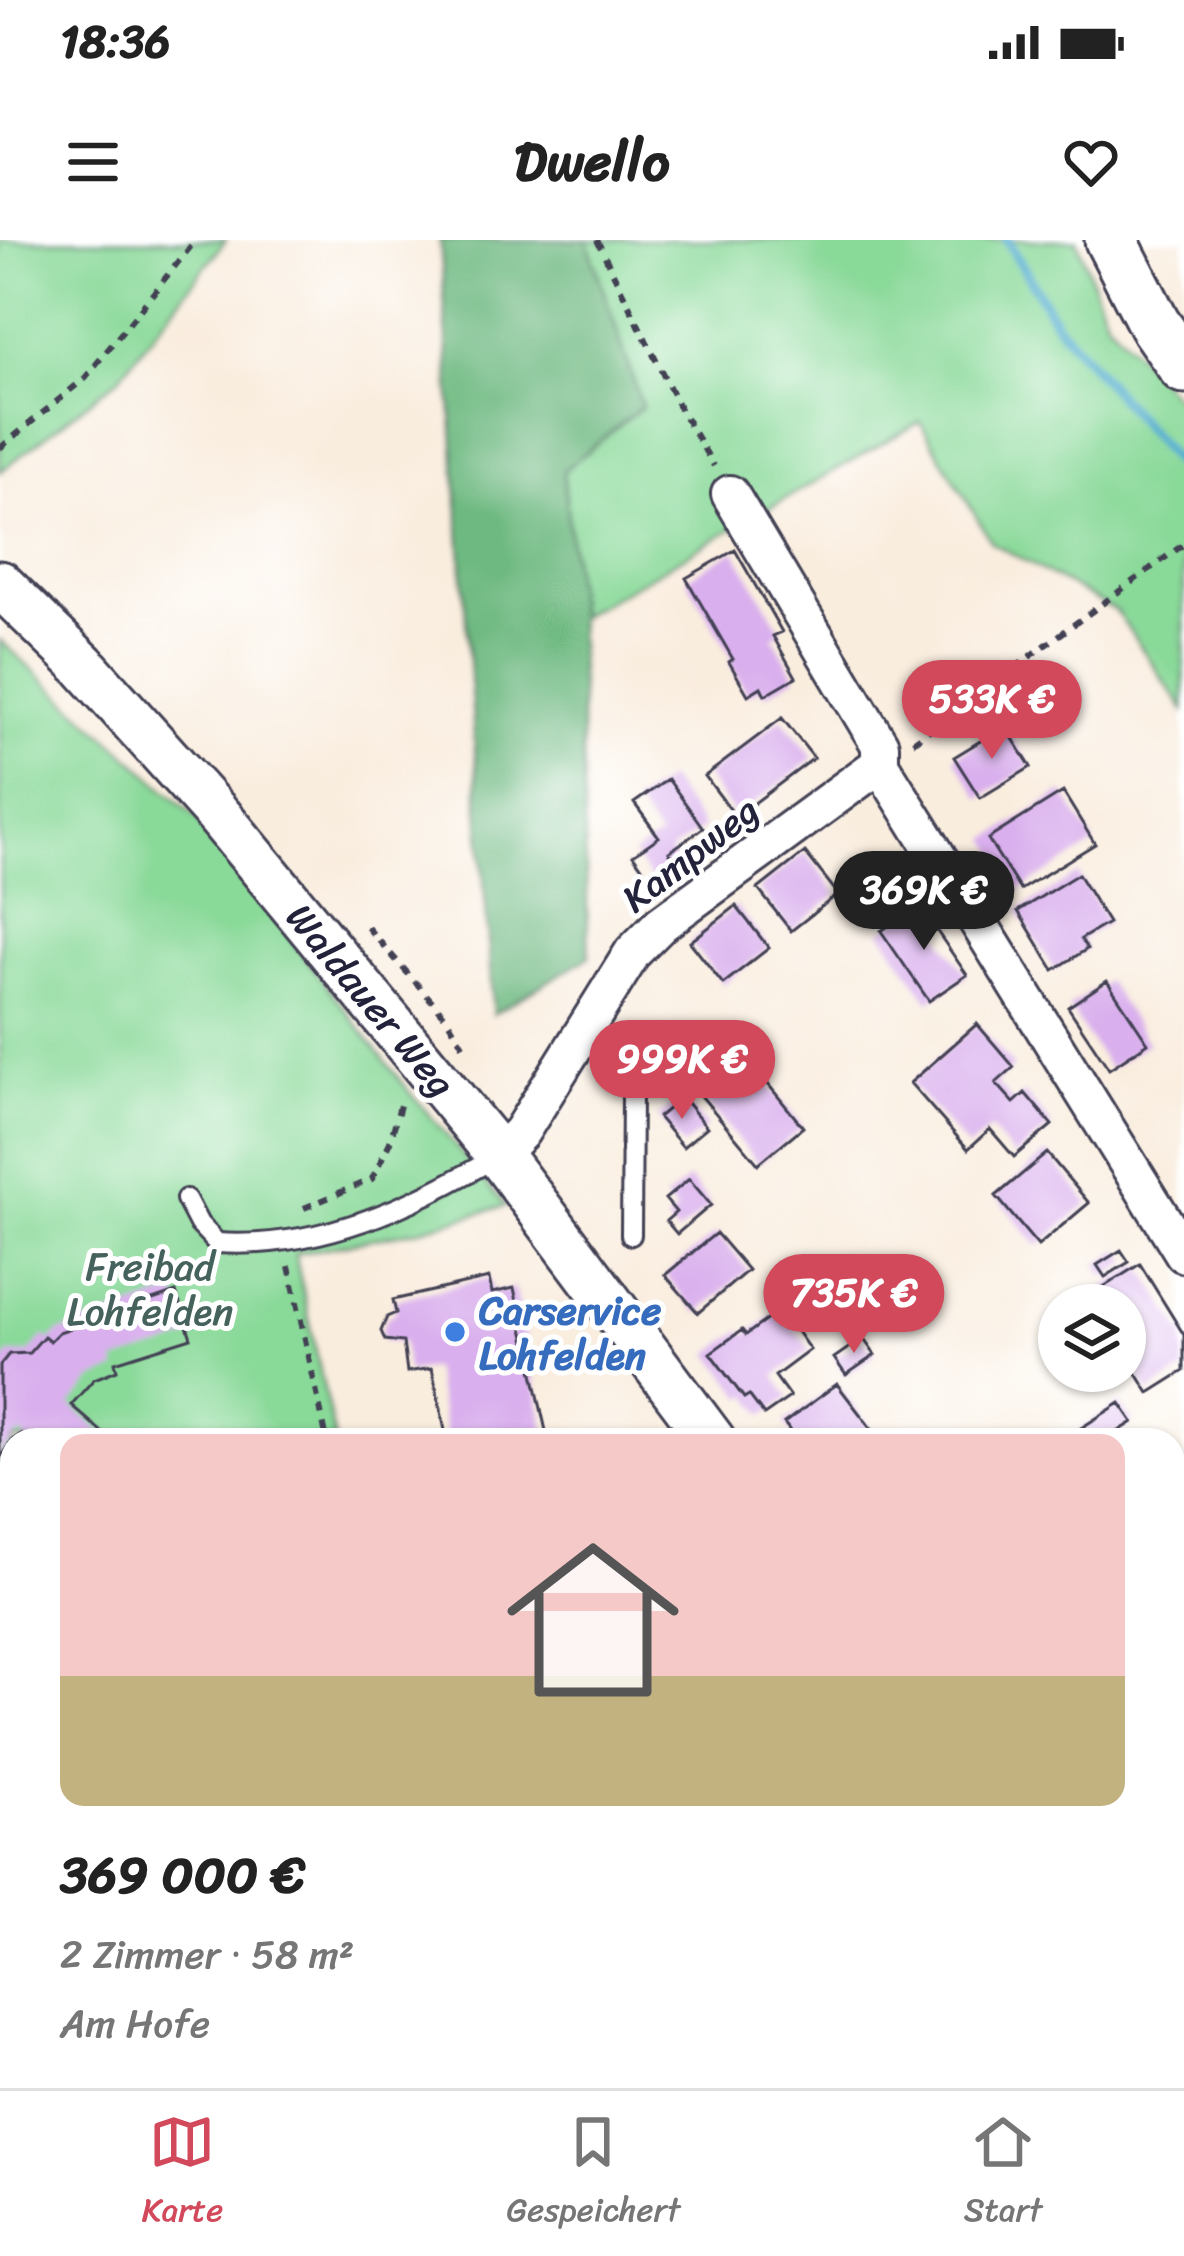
<!DOCTYPE html>
<html lang="de">
<head>
<meta charset="utf-8">
<style>
	:root { --surface:#fff; --page:#f6f6f6; --text:#222; --muted:#767676; --line:#e0e0e0; --accent:#d1495b }
	body { margin:0; font-family:Sriracha,sans-serif; background:var(--page); color:var(--text); height:100vh; display:flex; flex-direction:column; font-size:45px; white-space:nowrap }
	* { box-sizing:border-box; margin:0 }
	p { font-size:39px; color:var(--muted) }
	.icon { flex:none; width:66px; height:66px; fill:none; stroke:currentColor; stroke-width:2; stroke-linecap:round; stroke-linejoin:round }
	.map { position:relative; flex:1; overflow:hidden }
	.drawer { position:absolute; left:0px; top:1188px; width:1185px; height:660px; display:flex; flex-direction:column; background:var(--surface); border-radius:36px 36px 0 0; box-shadow:0 3px 9px #0004 }
	.drawer>* { flex:none }
	.tools { position:absolute; left:1038px; top:1044px; display:grid; gap:24px }
	.tools a { display:grid; place-items:center; width:108px; height:108px; border-radius:50%; background:var(--surface); box-shadow:0 3px 9px #0004; font-size:60px }
	.price { position:absolute; translate:-50% -102px; padding:0 27px; border-radius:42px; background:var(--accent); color:#fff; font-size:39px; line-height:78px; filter:drop-shadow(0 3px 6px #0008) }
	.price::after { content:''; position:absolute; left:50%; top:72px; width:36px; height:27px; margin-left:-18px; background:inherit; clip-path:polygon(0 0,100% 0,50% 100%) }
	.price.current { background:#222; color:#fff }
	ul { padding:0; list-style:none }
	li { display:grid; align-content:center; gap:24px; height:636px; padding:0 60px }
	li+li { border-top:3px solid var(--line) }
	li span { display:grid; place-items:center; height:372px; border-radius:24px; color:#555 }
	li>.icon { margin-inline-start:auto }
	span .icon { width:216px; height:216px; fill:#fffc; stroke-width:1 }
	li b { font-size:51px }
	.status { display:flex; justify-content:space-between; align-items:center; height:84px; padding:0 60px; background:var(--surface); direction:ltr }
	.status svg { height:33px; fill:currentColor }
	header { display:flex; justify-content:space-between; align-items:center; height:156px; padding:0 60px; background:var(--surface); font-size:54px; font-weight:700 }
	.dock { display:flex; justify-content:space-around; align-items:center; height:168px; border-top:3px solid var(--line); background:var(--surface); font-size:33px; color:var(--muted) }
	.dock a { display:grid; justify-items:center; gap:6px }
	.dock .current { color:var(--accent) }
	.map>svg:first-child { display:block }
	.green { fill:#89d999; stroke:#567e6a; stroke-width:3 }
	.forest { fill:#6eb981; stroke:#486e5e; stroke-width:3 }
	.lines { fill:none; stroke-linecap:round; stroke-linejoin:round }
	.stream { stroke:#4faccd; stroke-width:10 }
	.building { fill:#d9afed }
	.service-casing { stroke:#424053; stroke-width:24 }
	.minor-casing { stroke:#424053; stroke-width:42 }
	.tertiary-casing { stroke:#424053; stroke-width:51 }
	.secondary-casing { stroke:#424053; stroke-width:57 }
	.path { stroke:#424053; stroke-width:6; stroke-dasharray:9 9; stroke-linecap:butt }
	.service { stroke:#fff; stroke-width:18 }
	.minor { stroke:#fff; stroke-width:36 }
	.tertiary { stroke:#fff; stroke-width:45 }
	.secondary { stroke:#fff; stroke-width:51 }
	.shop-dot { fill:#3f7fe0; stroke:#fff; stroke-width:4.5 }
	.labels { text-anchor:middle; dominant-baseline:central; stroke-width:10; stroke-linejoin:round; paint-order:stroke }
	.street-label { font-size:39px; fill:#22223b; stroke:#fff }
	.park-label { font-size:39px; fill:#46625c; stroke:#fff }
	.shop-label { font-size:39px; font-weight:bold; fill:#366cbe; stroke:#fff; text-anchor:start }
</style>
</head>
<body>
<div class="status"><b>18:36</b><svg viewBox="0 0 49 12"><path d="M0 12V9h3v3zM5 12V6h3v6zM10 12V3h3v9zM15 12V0h3v12zM26 1h20v11H26zM47 4h2v5h-2z"/></svg></div>
<header><svg class="icon" aria-label="menu" viewBox="0 0 24 24"><path d="M4 6h16M4 12h16M4 18h16"/></svg>Dwello<svg class="icon" aria-label="heart" viewBox="0 0 24 24"><path d="M12 20l-8-8c-3-5 5-10 8-4 3-6 11-1 8 4z"/></svg></header>
<div class="map">
<svg width="1184" height="1848" viewBox="0 0 1184 1848">
	<rect width="100%" height="100%" fill="#fff"/>
	<filter id="ink" filterUnits="userSpaceOnUse"><feTurbulence type="fractalNoise" baseFrequency=".00833" numOctaves="2"/><feDisplacementMap in="SourceGraphic" scale="24" xChannelSelector="R" yChannelSelector="G"/><feConvolveMatrix kernelMatrix="1 2 1 2 8 2 1 2 1" color-interpolation-filters="sRGB"/></filter>
	<filter id="wash" filterUnits="userSpaceOnUse"><feTurbulence type="fractalNoise" baseFrequency=".004" numOctaves="4" result="noise"/><feDisplacementMap in="SourceGraphic" scale="48" xChannelSelector="R" yChannelSelector="G"/><feGaussianBlur stdDeviation="2.7" result="paint"/><feColorMatrix in="noise" values="0 0 0 0 0 0 0 0 0 0 0 0 0 0 0 0 0 1.4 0 .05"/><feComposite in="paint" operator="in"/></filter>
	<g filter="url(#wash)">
		<rect width="100%" height="100%" fill="#f9edde"/>
		<path class="green" d="M 0,0 L 226,0 L 118,139 L 0,232 Z
			M 587,0 L 1077,0 L 1106,79 L 1184,167 L 1184,470 L 1116,371 L 992,303 L 920,182 L 578,377 L 563,231 L 642,167 Z
			M 0,400 L 196,577 L 400,840 L 506,966 L 413,991 L 295,1014 L 335,1200 L 12,1200 L 12,1836 L 340,1836 L 327,1848 L 0,1848 Z
			M 435,1836 L 608,1836 L 611,1848 L 441,1848 Z"/>
		<path class="forest" d="M 440,0 L 587,0 L 642,167 L 563,231 L 578,377 L 589,717 L 493,774 Z"/>
		<g class="lines">
			<path class="stream" d="M 1007,0 L 1057,85 L 1184,232"/>
		</g>
		<g id="blocks">
			<path class="building" d="M 735,310 L 782,392 L 773,396 L 796,437 L 765,455 L 761,447 L 748,455 L 729,422 L 733,419 L 686,338 Z
				M 782,478 L 814,518 L 736,577 L 705,536 Z
				M 1005,486 L 1031,527 L 980,558 L 954,517 Z
				M 668,539 L 703,588 L 669,612 L 676,621 L 651,640 L 633,615 L 659,597 L 634,563 Z
				M 1063,552 L 1095,604 L 1020,650 L 988,599 Z
				M 805,612 L 838,654 L 791,691 L 758,649 Z
				M 1078,634 L 1108,683 L 1081,699 L 1087,709 L 1054,730 L 1018,671 Z
				M 919,665 L 967,735 L 929,761 L 881,691 Z
				M 736,666 L 769,708 L 723,744 L 690,702 Z
				M 1107,741 L 1148,803 L 1109,829 L 1068,767 Z
				M 977,784 L 1014,827 L 996,843 L 1014,863 L 1025,853 L 1052,885 L 1014,917 L 990,889 L 968,909 L 910,843 Z
				M 728,795 L 803,887 L 758,924 L 682,833 Z
				M 682,857 L 707,887 L 683,907 L 658,877 Z
				M 1047,913 L 1089,963 L 1038,1006 L 996,956 Z
				M 689,939 L 711,965 L 677,994 L 666,981 L 676,972 L 665,959 Z
				M 716,993 L 748,1030 L 698,1073 L 665,1035 Z
				M 1121,1010 L 1129,1022 L 1105,1037 L 1097,1025 Z
				M 1140,1024 L 1184,1095 L 1184,1131 L 1149,1153 L 1125,1115 L 1125,1065 L 1094,1065 L 1089,1056 Z
				M 489,1038 L 492,1053 L 514,1048 L 548,1200 L 447,1200 L 432,1128 L 407,1132 L 403,1102 L 385,1100 L 381,1091 L 387,1077 L 396,1073 L 393,1060 Z
				M 176,1052 L 191,1098 L 115,1122 L 117,1130 L 94,1139 L 71,1165 L 111,1200 L 28,1200 L 21,1194 L 12,1200 L 0,1218 L 0,1125 L 9,1114 L 29,1113 L 44,1096 L 50,1101 L 59,1092 Z
				M 781,1069 L 810,1110 L 775,1136 L 790,1157 L 764,1175 L 749,1155 L 744,1158 L 710,1113 L 742,1090 L 746,1095 Z
				M 863,1098 L 875,1115 L 846,1135 L 834,1118 Z
				M 837,1144 L 870,1187 L 880,1200 L 797,1200 L 784,1183 Z
				M 1120,1163 L 1133,1182 L 1105,1200 L 1089,1200 L 1081,1188 Z
				M 1184,1555 L 1184,1761 L 1173,1745 L 1173,1615 L 1183,1605 L 1173,1596 L 1173,1566 Z
				M 987,1836 L 1063,1836 L 1046,1848 L 996,1848 Z"/>
		</g>
	</g>
	<g filter="url(#ink)">
		<use href="#blocks" fill-opacity="0" stroke="#424053" stroke-width="3"/>
		<g class="lines">
			<g class="service-casing">
				<path id="service" d="M 583,792 L 626,824 L 632,852 L 631,995
					M 186,959 L 199,984 L 217,1003 C 319,1010 414,966 499,915
					M 1121,1836 L 1131,1848"/>
			</g>
			<g class="minor-casing">
				<path id="minor" d="M 730,254 L 880,505 L 880,524 L 1184,1014
					M 499,915 L 521,892 L 633,712 L 661,684 L 880,524
					M 431,1836 L 433,1848
					M 772,1836 L 773,1848"/>
			</g>
			<g class="tertiary-casing">
				<path id="tertiary" d="M 0,344 L 83,425 L 219,576 L 499,915 L 712,1200
					M 1173,1836 L 1181,1848"/>
			</g>
			<g class="secondary-casing">
				<path id="secondary" d="M 1111,0 L 1154,84 L 1184,127"/>
			</g>
			<path class="path" d="M 597,0 L 680,169 L 714,226
				M 0,208 L 85,138 L 196,0
				M 913,502 L 1184,304
				M 367,687 L 446,777 L 464,807
				M 304,968 L 372,939 L 390,902 L 402,858
				M 289,1026 L 327,1200
				M 347,1848 L 360,1836"/>
			<use href="#service" class="service"/>
			<use href="#minor" class="minor"/>
			<use href="#tertiary" class="tertiary"/>
			<use href="#secondary" class="secondary"/>
		</g>
	</g>
	<circle class="shop-dot" cx="455" cy="1092" r="12"/>
	<g class="labels">
		<g class="street-label">
			<text transform="translate(690 614) rotate(-38)">Kampweg</text>
			<text transform="translate(371 760) rotate(50)">Waldauer Weg</text>
		</g>
		<g class="park-label">
			<text x="150" y="1026">Freibad<tspan x="150" dy="45">Lohfelden</tspan></text>
		</g>
		<g class="shop-label">
			<text x="479" y="1070">Carservice<tspan x="479" dy="45">Lohfelden</tspan></text>
		</g>
	</g>
</svg>
<div class="tools">
<a><svg class="icon" aria-label="layers" viewBox="0 0 24 24"><path d="M12 4l9 5-9 5-9-5zM3 14l9 5 9-5"/></svg></a>
</div>
<b class="price" style="left:992px;top:522px">533K €</b>
<b class="price current" style="left:924px;top:713px">369K €</b>
<b class="price" style="left:682px;top:882px">999K €</b>
<b class="price" style="left:854px;top:1116px">735K €</b>
<section class="drawer">
<ul>
<li><span style="background:linear-gradient(#f6c9c9 65%,#c2b280 0)"><svg class="icon" aria-label="home" viewBox="0 0 24 24"><path d="M3 11l9-7 9 7M6 9v11h12V9"/></svg></span><div><b>369 000 €</b><p>2 Zimmer · 58 m²</p><p>Am Hofe</p></div></li>
</ul>
</section>
</div>
<nav class="dock">
<a class="current"><svg class="icon" aria-label="map" viewBox="0 0 24 24"><path d="M3 6l6-2 6 2 6-2v14l-6 2-6-2-6 2zM9 4v14M15 6v14"/></svg>Karte</a>
<a><svg class="icon" aria-label="saved" viewBox="0 0 24 24"><path d="M7 4h10v16l-5-4-5 4z"/></svg>Gespeichert</a>
<a><svg class="icon" aria-label="home" viewBox="0 0 24 24"><path d="M3 11l9-7 9 7M6 9v11h12V9"/></svg>Start</a>
</nav>
</body>
</html>
